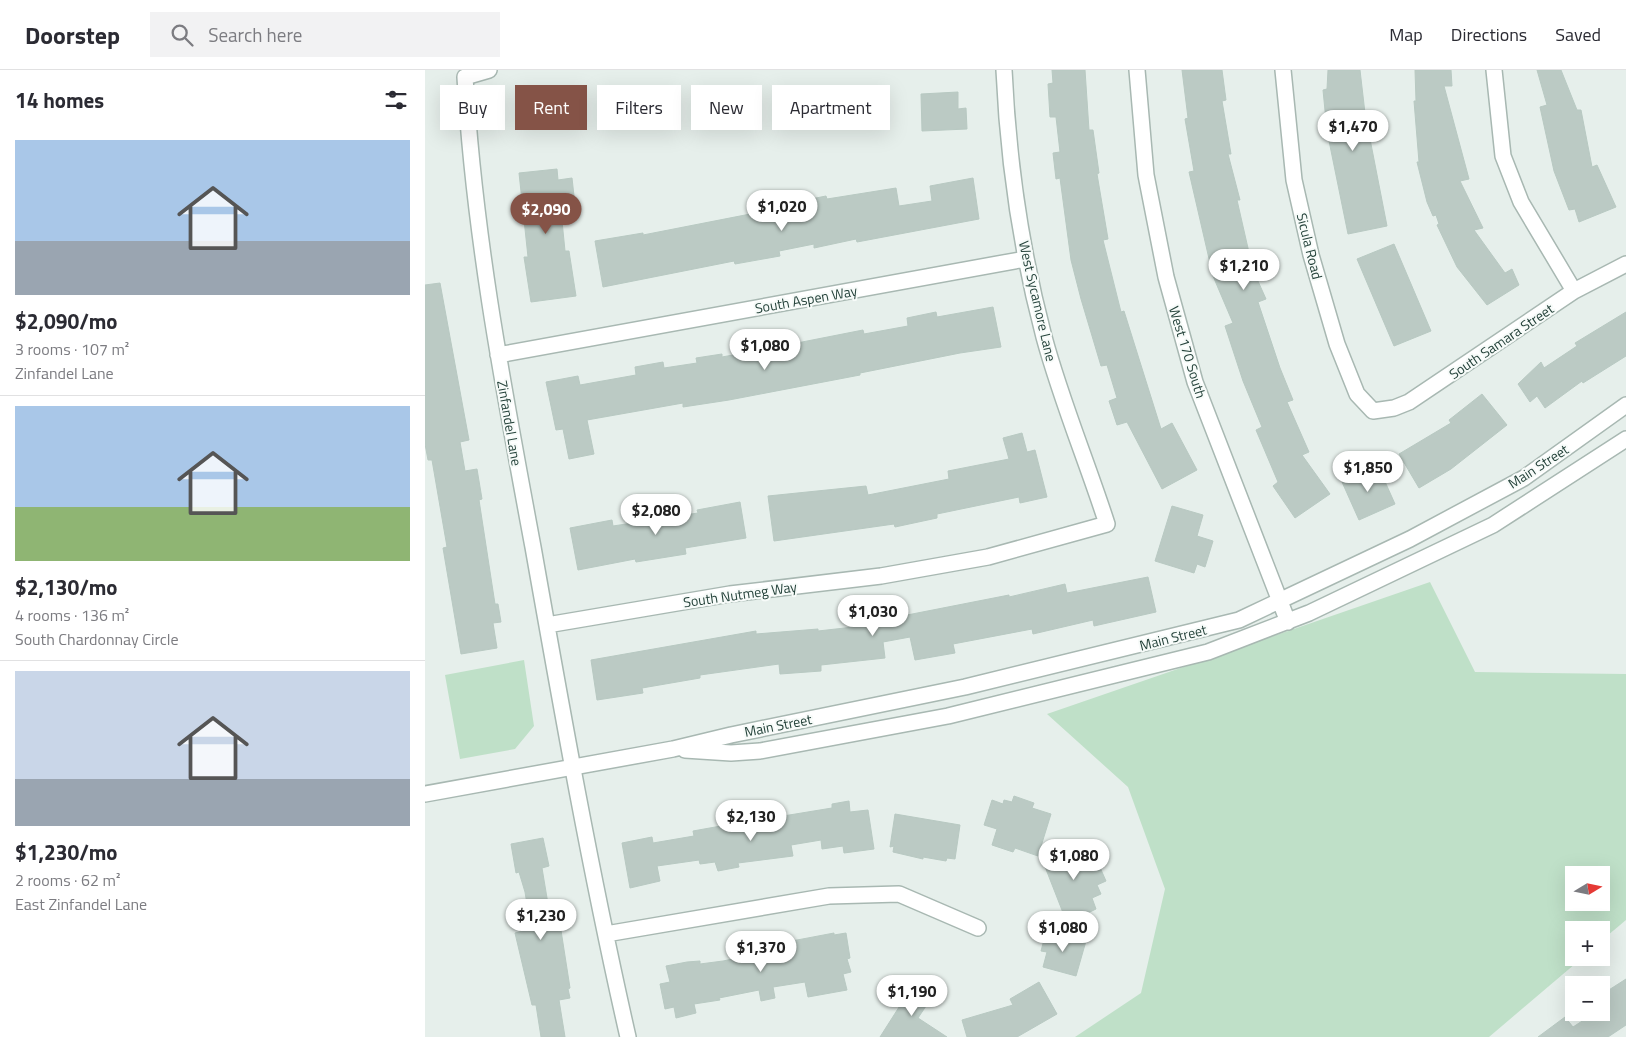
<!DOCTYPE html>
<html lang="en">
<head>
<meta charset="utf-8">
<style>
	:root { --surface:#fff; --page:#f2f2f3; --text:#2b2b33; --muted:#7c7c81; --line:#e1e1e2; --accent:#855347 }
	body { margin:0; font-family:"Titillium Web",sans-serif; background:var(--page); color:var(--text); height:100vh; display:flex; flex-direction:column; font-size:19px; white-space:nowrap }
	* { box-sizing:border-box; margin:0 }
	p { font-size:16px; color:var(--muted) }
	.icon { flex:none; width:28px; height:28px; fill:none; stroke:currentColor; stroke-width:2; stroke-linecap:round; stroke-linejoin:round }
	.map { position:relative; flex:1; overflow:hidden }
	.side { display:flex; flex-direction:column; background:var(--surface); width:425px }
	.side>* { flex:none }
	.banner { position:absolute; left:15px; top:15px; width:475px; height:45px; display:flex; gap:10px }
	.needle { width:32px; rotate:80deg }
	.controls { position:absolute; left:1140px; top:796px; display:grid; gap:10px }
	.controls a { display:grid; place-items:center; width:45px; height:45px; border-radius:0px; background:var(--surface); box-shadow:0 5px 20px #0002; font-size:25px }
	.price { position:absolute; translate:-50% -42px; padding:0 11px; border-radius:18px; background:#fff; color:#222; font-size:16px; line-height:32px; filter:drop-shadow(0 1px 2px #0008) }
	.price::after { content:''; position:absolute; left:50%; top:30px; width:15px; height:11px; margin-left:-8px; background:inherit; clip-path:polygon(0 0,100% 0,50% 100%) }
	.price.on { background:var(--accent); color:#fff }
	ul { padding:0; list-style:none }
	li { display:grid; align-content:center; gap:10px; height:265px; padding:0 15px }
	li+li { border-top:1px solid var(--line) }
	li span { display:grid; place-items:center; height:155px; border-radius:0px; color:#555 }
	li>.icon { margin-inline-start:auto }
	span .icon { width:90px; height:90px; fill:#fffc; stroke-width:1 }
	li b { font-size:21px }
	h2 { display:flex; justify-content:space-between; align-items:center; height:60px; padding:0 15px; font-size:21px }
	.chip { padding:0 18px; border-radius:0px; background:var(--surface); box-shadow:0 5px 20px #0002; font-size:18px; line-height:45px }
	.chip.on { background:var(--accent); color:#fff }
	header { display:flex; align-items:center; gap:30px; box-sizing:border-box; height:70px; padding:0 25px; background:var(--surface); border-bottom:1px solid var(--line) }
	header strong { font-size:24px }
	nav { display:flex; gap:28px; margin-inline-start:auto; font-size:18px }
	.search { width:350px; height:45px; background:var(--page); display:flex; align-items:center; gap:12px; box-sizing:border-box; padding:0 18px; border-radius:0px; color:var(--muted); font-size:19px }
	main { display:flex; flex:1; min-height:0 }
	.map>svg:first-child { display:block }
	.green { fill:#bfe0c8; fill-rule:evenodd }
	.building { fill:#bbcac4; stroke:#b8c9c2 }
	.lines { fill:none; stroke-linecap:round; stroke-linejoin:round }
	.minor-casing { stroke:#a8b8b2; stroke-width:18 }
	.tertiary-casing { stroke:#a8b8b2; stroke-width:18 }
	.minor { stroke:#fff; stroke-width:15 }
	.tertiary { stroke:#fff; stroke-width:15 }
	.labels { text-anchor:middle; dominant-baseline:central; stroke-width:4; stroke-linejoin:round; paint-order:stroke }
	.street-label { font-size:14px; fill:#24423a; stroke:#f7fbf9 }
</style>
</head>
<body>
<header>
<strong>Doorstep</strong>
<div class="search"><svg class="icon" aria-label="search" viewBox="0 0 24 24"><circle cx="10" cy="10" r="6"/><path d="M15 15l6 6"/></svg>Search here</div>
<nav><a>Map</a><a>Directions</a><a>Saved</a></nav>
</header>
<main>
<section class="side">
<h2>14 homes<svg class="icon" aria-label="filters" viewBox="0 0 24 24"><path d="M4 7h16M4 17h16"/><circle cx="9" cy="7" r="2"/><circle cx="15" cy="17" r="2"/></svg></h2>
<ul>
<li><span style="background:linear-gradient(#a9c7e8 65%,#9aa5b1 0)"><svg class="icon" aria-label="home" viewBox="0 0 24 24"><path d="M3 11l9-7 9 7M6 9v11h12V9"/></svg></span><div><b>$2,090/mo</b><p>3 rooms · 107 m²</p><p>Zinfandel Lane</p></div></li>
<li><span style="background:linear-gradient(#a9c7e8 65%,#8fb573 0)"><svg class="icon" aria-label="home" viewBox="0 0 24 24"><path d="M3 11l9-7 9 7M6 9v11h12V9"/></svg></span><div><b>$2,130/mo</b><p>4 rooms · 136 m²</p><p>South Chardonnay Circle</p></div></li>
<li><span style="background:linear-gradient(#c9d6e8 70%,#9aa5b1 0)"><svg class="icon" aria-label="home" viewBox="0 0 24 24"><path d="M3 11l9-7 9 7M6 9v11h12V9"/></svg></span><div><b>$1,230/mo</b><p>2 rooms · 62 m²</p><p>East Zinfandel Lane</p></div></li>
</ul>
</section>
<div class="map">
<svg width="1201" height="967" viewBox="0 0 1201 967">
	<rect width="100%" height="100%" fill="#e6efeb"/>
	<path class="green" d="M 1005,512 L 1050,602 L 1201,604 L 1201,850 L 1176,871 L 1176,860 L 1149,860 L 1149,888 L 1157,888 L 1064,967 L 650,967 L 716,923 L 740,819 L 703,717 L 622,644 ZM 1149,805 L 1176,805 L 1176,832 L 1149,832 Z
		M 99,590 L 109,656 L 90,679 L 35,689 L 20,605 Z"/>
	<path class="building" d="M 627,0 L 660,0 L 664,60 L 668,60 L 674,103 L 672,104 L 683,169 L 678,170 L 696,242 L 699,241 L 736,359 L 747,353 L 772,400 L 737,419 L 702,352 L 692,355 L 684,331 L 692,328 L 682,295 L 676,296 L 656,229 L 646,190 L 635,108 L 631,109 L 628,83 L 635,82 L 631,47 L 625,47 L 623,14 L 628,13 Z
		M 757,0 L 797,0 L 801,30 L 797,31 L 806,84 L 803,84 L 815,130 L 812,130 L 828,200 L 841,229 L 833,232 L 855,298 L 868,330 L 862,332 L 884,382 L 877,385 L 905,424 L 870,448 L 848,416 L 853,412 L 831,360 L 837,357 L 818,311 L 800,256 L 808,253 L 788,206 L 764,102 L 769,101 L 760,49 L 763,48 Z
		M 903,0 L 935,0 L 943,69 L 945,69 L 962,156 L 923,164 L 902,61 L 898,20 L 902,19 Z
		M 990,0 L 1026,0 L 1027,16 L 1019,16 L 1044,109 L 1035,111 L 1058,158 L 1049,160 L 1080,203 L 1087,199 L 1094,215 L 1062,235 L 1032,197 L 1012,155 L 1014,154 L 1011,145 L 1008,146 L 1002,132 L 992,92 L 994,92 L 989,31 L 991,31 Z
		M 1112,0 L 1136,0 L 1152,40 L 1156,40 L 1167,97 L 1172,95 L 1191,137 L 1154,152 L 1150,139 L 1144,140 L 1129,101 L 1115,37 L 1122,35 Z
		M 533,22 L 533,39 L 541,38 L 542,59 L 497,61 L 496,24 Z
		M 132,99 L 133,110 L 147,108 L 149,126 L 137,128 L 135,131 L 140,181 L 144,181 L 151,226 L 106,232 L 99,187 L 103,187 L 94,103 Z
		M 548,108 L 554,149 L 432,172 L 431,169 L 389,178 L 389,174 L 354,181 L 355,186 L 310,194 L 309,191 L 178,217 L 170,171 L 218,163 L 218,165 L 361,137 L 361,134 L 401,126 L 402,129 L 471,118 L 474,136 L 507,131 L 505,116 Z
		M 969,174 L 1006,261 L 969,276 L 932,189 Z
		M 15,213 L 44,370 L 35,372 L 40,401 L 52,399 L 57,429 L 54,430 L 70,534 L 73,534 L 76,552 L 68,553 L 72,578 L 36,584 L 18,478 L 22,477 L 7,390 L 3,390 L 0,374 L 0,215 Z
		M 568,237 L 576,277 L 535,283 L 435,303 L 435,305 L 304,330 L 258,337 L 258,333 L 162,350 L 169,384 L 144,389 L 138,359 L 131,360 L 121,312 L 153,306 L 155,315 L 211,305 L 210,297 L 238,292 L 239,298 L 272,293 L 271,288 L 297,284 L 297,287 L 340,279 L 339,276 L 367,271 L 367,274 L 438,260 L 439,264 L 483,256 L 482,248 L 511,242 L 512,247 Z
		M 1201,242 L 1201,286 L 1158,313 L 1157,311 L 1120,338 L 1112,326 L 1105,332 L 1093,314 L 1116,292 L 1119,298 L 1152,276 L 1150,273 Z
		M 1057,324 L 1082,355 L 1026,399 L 994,418 L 974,384 L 1026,353 L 1024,350 Z
		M 597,363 L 602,382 L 610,380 L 622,427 L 595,433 L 594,427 L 512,444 L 512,448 L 470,457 L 469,454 L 349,471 L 343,426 L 441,416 L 443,425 L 524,409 L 523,401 L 584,389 L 578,368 Z
		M 953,396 L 970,434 L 934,450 L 917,412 Z
		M 315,432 L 321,468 L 260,478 L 261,484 L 211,492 L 210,489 L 153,500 L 145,458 L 187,450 L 188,456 L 273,443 L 272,440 Z
		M 747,436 L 778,445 L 772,466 L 788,471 L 780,497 L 772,494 L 769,503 L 730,491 Z
		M 723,507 L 731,542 L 669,556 L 668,550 L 608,564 L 607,559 L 528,574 L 530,583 L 490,590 L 485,567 L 458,572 L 460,588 L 396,595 L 396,601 L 355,604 L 354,594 L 275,605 L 275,608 L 217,618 L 218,623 L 172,630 L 166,590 L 331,561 L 331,564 L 393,559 L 393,561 L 473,552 L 472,547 L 584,525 L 584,527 L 640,514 L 642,523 Z
		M 589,726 L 609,733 L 607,738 L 626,744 L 613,786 L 590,778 L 588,782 L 567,775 L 572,759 L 559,755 L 567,730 L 578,734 L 579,730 L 587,732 Z
		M 424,731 L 425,742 L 443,740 L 449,779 L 419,783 L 418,776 L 397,779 L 396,770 L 366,775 L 368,786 L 313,793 L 314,797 L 293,801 L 290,792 L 275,794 L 274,790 L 232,796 L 235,811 L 205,818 L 197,773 L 227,767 L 228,773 L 269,766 L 268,761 L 307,754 L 308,762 L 341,757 L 340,749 L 407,738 L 407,734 Z
		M 470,744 L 535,755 L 530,789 L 522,788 L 521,791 L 498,787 L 498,789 L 468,782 L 469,776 L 465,777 Z
		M 118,768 L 124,796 L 117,798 L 123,834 L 128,855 L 135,854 L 145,918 L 143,919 L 145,928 L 134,930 L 140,967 L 116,967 L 111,935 L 107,935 L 90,863 L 106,859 L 100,822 L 94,802 L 91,803 L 86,774 Z
		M 652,773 L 661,794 L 669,790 L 671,794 L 673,793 L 681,811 L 672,815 L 676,824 L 667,828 L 671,839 L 642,853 L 617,789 Z
		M 621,862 L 661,871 L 651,906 L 618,897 L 622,882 L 616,881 Z
		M 409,863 L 409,865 L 421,863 L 425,888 L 422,889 L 426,902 L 418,904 L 422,920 L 383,927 L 380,912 L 348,917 L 350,928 L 336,931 L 334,920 L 294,928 L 295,930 L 269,934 L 271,943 L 251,948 L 249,937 L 240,939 L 235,914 L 245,912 L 241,896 L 262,892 L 275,891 L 275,894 L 298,891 L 331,884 L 330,878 Z
		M 1201,909 L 1201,955 L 1183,967 L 1113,967 L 1140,947 L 1148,957 L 1171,942 L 1176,942 L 1176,925 Z
		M 490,912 L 509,924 L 493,948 L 522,967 L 455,967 Z
		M 614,912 L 632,944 L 592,967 L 542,967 L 537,950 L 588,935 L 585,929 Z"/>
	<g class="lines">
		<g class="minor-casing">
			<path id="minor" d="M 64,0 L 40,7 C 49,166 79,321 108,477 C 137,641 166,805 203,967
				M 858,0 L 869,110 L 886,185 L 912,274 L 932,324 L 948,341 L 969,338 L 984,332 L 1149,221 L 1201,194
				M 1069,0 L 1078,86 L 1096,132 L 1149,221
				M 73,285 L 600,189
				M 122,555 L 305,524 L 456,506 L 563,487 L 682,454 C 662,392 636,330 619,267 C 596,180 583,89 579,0
				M 181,864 L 404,826 L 474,824 L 553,858"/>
		</g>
		<g class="tertiary-casing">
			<path id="tertiary" d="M 712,0 L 721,105 L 741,207 L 770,312 L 863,552
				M 260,680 L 306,683 L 335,681 L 523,646 L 783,582 L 884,543 L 1068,455 L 1201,369
				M 0,724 L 248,679 L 306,665 L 540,617 L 814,550 L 985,469 L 1099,408 L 1201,335"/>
		</g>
		<use href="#minor" class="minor"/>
		<use href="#tertiary" class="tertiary"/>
	</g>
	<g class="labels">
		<g class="street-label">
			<text transform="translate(885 176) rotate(76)">Sicula Road</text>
			<text transform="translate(381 229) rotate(-10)">South Aspen Way</text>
			<text transform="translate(613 231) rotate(77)">West Sycamore Lane</text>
			<text transform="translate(1076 271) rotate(-34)">South Samara Street</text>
			<text transform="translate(763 282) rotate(73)">West 170 South</text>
			<text transform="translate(85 353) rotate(80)">Zinfandel Lane</text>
			<text transform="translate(1113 396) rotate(-33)">Main Street</text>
			<text transform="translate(315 524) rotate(-8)">South Nutmeg Way</text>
			<text transform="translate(748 567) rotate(-14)">Main Street</text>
			<text transform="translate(353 655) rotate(-11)">Main Street</text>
		</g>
	</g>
</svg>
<div class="controls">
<a><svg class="needle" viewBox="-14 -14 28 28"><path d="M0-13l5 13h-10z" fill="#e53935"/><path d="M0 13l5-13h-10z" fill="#7c7c81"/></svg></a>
<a>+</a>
<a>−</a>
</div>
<b class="price" style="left:928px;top:82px">$1,470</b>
<b class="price" style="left:357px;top:162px">$1,020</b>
<b class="price on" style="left:121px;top:165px">$2,090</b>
<b class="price" style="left:819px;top:221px">$1,210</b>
<b class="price" style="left:340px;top:301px">$1,080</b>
<b class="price" style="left:943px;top:423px">$1,850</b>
<b class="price" style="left:231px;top:466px">$2,080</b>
<b class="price" style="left:448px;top:567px">$1,030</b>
<b class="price" style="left:326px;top:772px">$2,130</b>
<b class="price" style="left:649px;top:811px">$1,080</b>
<b class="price" style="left:116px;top:871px">$1,230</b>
<b class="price" style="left:638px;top:883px">$1,080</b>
<b class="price" style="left:336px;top:903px">$1,370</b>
<b class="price" style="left:487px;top:947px">$1,190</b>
<div class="banner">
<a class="chip">Buy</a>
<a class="chip on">Rent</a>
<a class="chip">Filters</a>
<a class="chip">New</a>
<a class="chip">Apartment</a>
</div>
</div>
</main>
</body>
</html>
